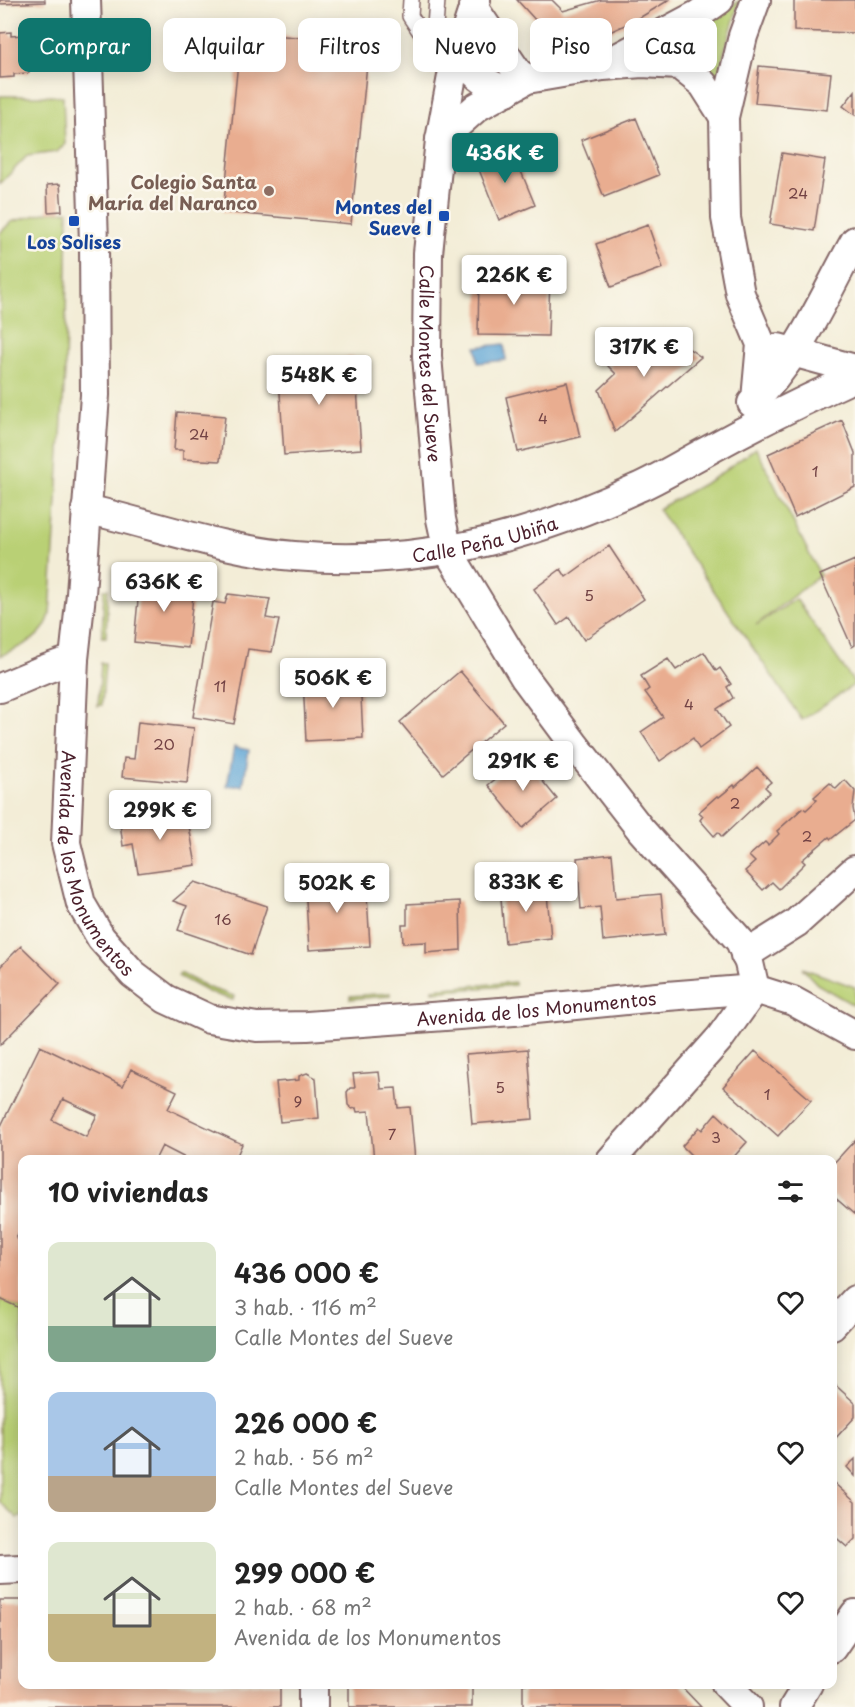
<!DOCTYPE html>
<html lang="es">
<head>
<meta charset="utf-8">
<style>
	:root { --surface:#fff; --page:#f2f2f2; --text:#222; --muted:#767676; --accent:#0f766e }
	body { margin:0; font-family:"Playpen Sans",sans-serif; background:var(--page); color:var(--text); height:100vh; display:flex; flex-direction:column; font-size:22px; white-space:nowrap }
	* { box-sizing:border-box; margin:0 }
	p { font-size:20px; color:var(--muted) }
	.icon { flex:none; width:33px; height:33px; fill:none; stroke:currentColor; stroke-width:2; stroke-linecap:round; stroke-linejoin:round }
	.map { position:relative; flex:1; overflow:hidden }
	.panel { position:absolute; left:18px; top:1155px; width:819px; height:534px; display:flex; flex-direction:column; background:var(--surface); border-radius:12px; box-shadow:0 3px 15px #0003 }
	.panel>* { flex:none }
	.top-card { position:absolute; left:18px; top:18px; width:819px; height:54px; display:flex; gap:12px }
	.price { position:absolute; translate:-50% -51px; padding:0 14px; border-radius:6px; background:#fff; color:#222; font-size:20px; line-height:39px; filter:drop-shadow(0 2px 3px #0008) }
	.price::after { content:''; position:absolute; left:50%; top:36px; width:18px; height:14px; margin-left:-9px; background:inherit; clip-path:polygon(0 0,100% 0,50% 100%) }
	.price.on { background:var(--accent); color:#fff }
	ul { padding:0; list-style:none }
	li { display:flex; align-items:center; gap:18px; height:150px; padding:0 30px }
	li span { display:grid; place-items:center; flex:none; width:168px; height:120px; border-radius:12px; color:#555 }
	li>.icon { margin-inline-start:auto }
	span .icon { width:72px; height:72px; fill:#fffc; stroke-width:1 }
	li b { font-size:26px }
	h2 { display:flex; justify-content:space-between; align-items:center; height:72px; padding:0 30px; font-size:26px }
	.pill { padding:0 21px; border-radius:12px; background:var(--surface); box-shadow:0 3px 15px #0003; font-size:21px; line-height:54px }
	.pill.on { background:var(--accent); color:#fff }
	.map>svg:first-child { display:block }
	.green { fill:#b9d075; stroke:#827850; stroke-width:1.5 }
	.water { fill:#5fa6d6; stroke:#546280; stroke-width:1.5 }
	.building { fill:#e9ad90; fill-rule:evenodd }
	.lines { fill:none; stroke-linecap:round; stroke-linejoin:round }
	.service-casing { stroke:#856767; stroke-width:18 }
	.minor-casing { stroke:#856767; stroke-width:32 }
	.service { stroke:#fff; stroke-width:15 }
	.minor { stroke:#fff; stroke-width:28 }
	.education-dot { fill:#8d6e63; stroke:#fbf7ec; stroke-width:2 }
	.transit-dot { fill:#1a4fb4; stroke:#fbf7ec; stroke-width:2 }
	.labels { text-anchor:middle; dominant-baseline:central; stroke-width:5; stroke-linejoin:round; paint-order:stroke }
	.number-label { font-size:15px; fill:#724244 }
	.education-label { font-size:18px; font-weight:bold; fill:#785e54; stroke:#fbf7ec; text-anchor:end }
	.transit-label { font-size:18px; font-weight:bold; fill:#164399; stroke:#fbf7ec; text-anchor:end }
	.street-label { font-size:18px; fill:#4a1f2b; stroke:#fbf7ec }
</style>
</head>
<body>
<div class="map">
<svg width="855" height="1707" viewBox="0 0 855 1707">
	<rect width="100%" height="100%" fill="#fbf7ec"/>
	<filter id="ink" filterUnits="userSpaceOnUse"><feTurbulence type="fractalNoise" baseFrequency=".0167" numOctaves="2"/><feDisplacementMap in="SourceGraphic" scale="12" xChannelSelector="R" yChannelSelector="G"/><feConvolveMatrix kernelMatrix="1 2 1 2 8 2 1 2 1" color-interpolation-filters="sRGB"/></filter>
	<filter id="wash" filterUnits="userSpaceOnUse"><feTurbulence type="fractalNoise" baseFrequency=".008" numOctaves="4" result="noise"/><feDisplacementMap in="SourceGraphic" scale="24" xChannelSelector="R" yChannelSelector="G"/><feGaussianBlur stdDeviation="1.35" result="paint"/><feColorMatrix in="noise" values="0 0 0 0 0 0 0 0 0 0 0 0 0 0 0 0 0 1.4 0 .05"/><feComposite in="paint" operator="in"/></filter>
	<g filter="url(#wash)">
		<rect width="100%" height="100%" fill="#f3edd7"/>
		<path class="green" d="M 740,0 L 724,53 L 718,83 L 657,51 L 683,39 L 710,23 Z
			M 0,96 L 63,96 L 65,144 L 57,152 L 27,156 L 0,184 Z
			M 68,211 L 65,371 L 50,614 C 44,639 21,646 0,656 L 0,233 L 11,222 L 48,212 Z
			M 756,448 L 820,575 L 756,625 L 796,599 L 855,684 L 802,720 L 658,509 L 714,478 Z
			M 104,589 L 108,589 L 106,637 L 102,637 Z
			M 101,663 L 105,663 L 102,705 L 98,706 Z
			M 802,968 L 855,987 L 855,1006 L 817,984 Z
			M 180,973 L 209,988 L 234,996 L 233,1000 L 208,992 L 178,976 Z
			M 515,982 L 515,985 L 433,992 L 433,989 Z
			M 390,993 L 390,996 L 350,999 L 350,996 Z
			M 0,1299 L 22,1309 L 22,1517 L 17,1518 L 0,1502 Z"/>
		<path class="water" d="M 504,344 L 506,360 L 478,363 L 476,347 Z
			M 234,747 L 249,750 L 243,786 L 227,786 Z"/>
		<g id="blocks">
			<path class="building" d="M 0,0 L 45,0 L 45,2 L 0,4 Z
				M 517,0 L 552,0 L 563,11 L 601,0 L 669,0 L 636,20 L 603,35 L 567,44 L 565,30 L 548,34 Z
				M 794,0 L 855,0 L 855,33 L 794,31 Z
				M 11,32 L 11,36 L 35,34 L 36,56 L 27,57 L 29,73 L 14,74 L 14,77 L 0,78 L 0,33 Z
				M 241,32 L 369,44 L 351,224 L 223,212 Z
				M 759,66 L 831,73 L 827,110 L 755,103 Z
				M 855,91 L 855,115 L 843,106 Z
				M 636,118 L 659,175 L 604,197 L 581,140 Z
				M 511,147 L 535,205 L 499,220 L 476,162 Z
				M 782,153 L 825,160 L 814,231 L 770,224 Z
				M 60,184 L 62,211 L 48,212 L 47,185 Z
				M 648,225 L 663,268 L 611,287 L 596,244 Z
				M 479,277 L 550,278 L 548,336 L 478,335 Z
				M 666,333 L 701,357 L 615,432 L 599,390 L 616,374 L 608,366 L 630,348 L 638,357 Z
				M 355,357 L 361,449 L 284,455 L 278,362 Z
				M 567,382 L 580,437 L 518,452 L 506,397 Z
				M 177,412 L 225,416 L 220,461 L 183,459 L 183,450 L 174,450 Z
				M 842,420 L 855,453 L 855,487 L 795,517 L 768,454 Z
				M 609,546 L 644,599 L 584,640 L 569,617 L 558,625 L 534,589 L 561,569 L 566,577 Z
				M 855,560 L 855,645 L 852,647 L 820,575 Z
				M 140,579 L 194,585 L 188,648 L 134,642 Z
				M 228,594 L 270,599 L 266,618 L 279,620 L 272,652 L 248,649 L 234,724 L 193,717 L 213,602 L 225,604 Z
				M 704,652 L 716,671 L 720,668 L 731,684 L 727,687 L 733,698 L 717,709 L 729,727 L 699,749 L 693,738 L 660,761 L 641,732 L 663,717 L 645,692 L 649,689 L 641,676 L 668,659 L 676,670 Z
				M 460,671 L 504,723 L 443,774 L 400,722 Z
				M 360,676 L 363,738 L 306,741 L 303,679 Z
				M 138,722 L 194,728 L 187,783 L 122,777 L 124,758 L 134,759 Z
				M 523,757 L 557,799 L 523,828 L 488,785 Z
				M 757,767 L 771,782 L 765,787 L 770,792 L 722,837 L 718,832 L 714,836 L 700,820 L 703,816 L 699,812 L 717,796 L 719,797 L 734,785 L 735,787 Z
				M 845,780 L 855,791 L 853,808 L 855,820 L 831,839 L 829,837 L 802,860 L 805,863 L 779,889 L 772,882 L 763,890 L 745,871 L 755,862 L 749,856 L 765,842 L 768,845 L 779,834 L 777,831 L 803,808 L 806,810 L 817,800 L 814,797 L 830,783 L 836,789 Z
				M 186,809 L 196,865 L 138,873 L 133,844 L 123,846 L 120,822 Z
				M 612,854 L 616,898 L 661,894 L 665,935 L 603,941 L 600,907 L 581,909 L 577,858 Z
				M 366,879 L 370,946 L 309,950 L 305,883 Z
				M 195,882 L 267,906 L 251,955 L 178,930 L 187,906 L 173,901 Z
				M 546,883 L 551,938 L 505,943 L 500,888 Z
				M 460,901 L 461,950 L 426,953 L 426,942 L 403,943 L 402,925 L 407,925 L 407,904 Z
				M 21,946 L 60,984 L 0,1045 L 0,967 Z
				M 40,1046 L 123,1086 L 131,1069 L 177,1091 L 168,1109 L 242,1144 L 235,1160 L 189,1160 L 162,1146 L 155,1160 L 22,1160 L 22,1225 L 16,1238 L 22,1242 L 22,1309 L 0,1299 L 0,1128 ZM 63,1099 L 97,1115 L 86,1137 L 52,1120 Z
				M 528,1049 L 533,1119 L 472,1124 L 466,1054 Z
				M 755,1051 L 811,1100 L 778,1136 L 723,1087 Z
				M 379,1072 L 381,1089 L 396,1088 L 398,1108 L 410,1107 L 415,1160 L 374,1160 L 369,1111 L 357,1112 L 356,1108 L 352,1109 L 348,1105 L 347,1092 L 350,1088 L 355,1088 L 353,1074 Z
				M 307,1073 L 316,1078 L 319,1118 L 280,1122 L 276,1082 L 299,1080 L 299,1076 Z
				M 716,1113 L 747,1142 L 731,1160 L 696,1160 L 682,1146 L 699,1127 L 702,1130 Z
				M 855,1140 L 855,1215 L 832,1195 L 832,1165 Z
				M 832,1382 L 855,1403 L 855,1417 L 832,1442 Z
				M 855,1459 L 855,1476 L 847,1467 Z
				M 834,1483 L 855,1502 L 855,1539 L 847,1547 L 832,1534 L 832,1485 Z
				M 0,1600 L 22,1600 L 22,1684 L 280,1684 L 280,1707 L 0,1707 Z
				M 349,1684 L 472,1684 L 472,1707 L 349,1707 Z
				M 523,1684 L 679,1684 L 701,1707 L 523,1707 Z"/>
		</g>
	</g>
	<g filter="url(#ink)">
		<use href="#blocks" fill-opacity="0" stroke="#856767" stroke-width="1.5"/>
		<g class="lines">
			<g class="service-casing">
				<path id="service" d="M 411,0 L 410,16 L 420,31 L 459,52
					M 434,40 L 437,0"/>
			</g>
			<g class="minor-casing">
				<g id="minor">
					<path id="s1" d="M 86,0 L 94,243 L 95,395 L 81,594 L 74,659 L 66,843 L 81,904 L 101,938 L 133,974 L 166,999 L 209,1019 L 257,1027 L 307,1026 L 514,1011 L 667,996 L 755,989 L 793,1001 L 855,1035"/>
					<path id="s2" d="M 476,0 L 453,71 L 440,140 L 428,253 L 427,356 L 441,519 L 448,551 L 525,678 L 574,744 L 641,830 L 740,941 L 749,963 L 755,989"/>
					<path d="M 473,7 L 518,73 L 527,79"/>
					<path d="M 459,52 C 474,75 481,82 507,91"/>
					<path d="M 613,60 L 699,14 L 719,0"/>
					<path d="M 440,140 L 477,107 L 527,79 L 603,66 L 642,63 L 679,65 L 703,84 L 724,117"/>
					<path d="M 778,348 L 855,369"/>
					<path d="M 756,399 L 761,344 L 740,294 L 726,218 L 724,117 L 743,36 L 756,0"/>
					<path d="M 752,403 C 800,357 823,297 855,241"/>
					<path id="s3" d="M 86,509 C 155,525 224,550 294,556 C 415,567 528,539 637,488 C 660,478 682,464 705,452 C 754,425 804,400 855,377"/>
					<path d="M 0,688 L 43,670 L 74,659"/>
					<path d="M 745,955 L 796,923 L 855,870"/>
					<path d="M 611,1160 L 720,1038 L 755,989"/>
					<path d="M 832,1325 L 855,1300"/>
					<path d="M 0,1570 L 22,1569"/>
					<path d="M 832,1648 L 855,1614"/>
					<path d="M 726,1684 L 748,1707"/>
					<path d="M 313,1707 L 313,1684"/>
					<path d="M 794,1707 L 808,1684"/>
				</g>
			</g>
			<use href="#service" class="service"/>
			<use href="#minor" class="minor"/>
		</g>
	</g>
	<circle class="education-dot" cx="269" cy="191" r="6"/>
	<g class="transit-dot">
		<rect x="438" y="210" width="12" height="12" rx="3"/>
		<rect x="68" y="215" width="12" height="12" rx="3"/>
	</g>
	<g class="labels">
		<g class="number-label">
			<text x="798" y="192">24</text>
			<text x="543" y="417">4</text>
			<text x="199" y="433">24</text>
			<text x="815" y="470">1</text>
			<text x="589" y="594">5</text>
			<text x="220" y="685">11</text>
			<text x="689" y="703">4</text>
			<text x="164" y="743">20</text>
			<text x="735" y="802">2</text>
			<text x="807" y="835">2</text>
			<text x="223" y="918">16</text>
			<text x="500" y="1086">5</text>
			<text x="767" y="1093">1</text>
			<text x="298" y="1100">9</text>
			<text x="392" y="1133">7</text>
			<text x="716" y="1136">3</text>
		</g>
		<g class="education-label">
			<text x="257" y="181">Colegio Santa<tspan x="257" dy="21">María del Naranco</tspan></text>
		</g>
		<g class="transit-label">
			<text x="432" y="206">Montes del<tspan x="432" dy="21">Sueve I</tspan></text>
			<text x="74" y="241" text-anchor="middle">Los Solises</text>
		</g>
		<g class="street-label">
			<text stroke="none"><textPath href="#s2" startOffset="369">Calle Montes del Sueve</textPath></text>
			<text stroke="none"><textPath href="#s3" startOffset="406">Calle Peña Ubiña</textPath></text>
			<text stroke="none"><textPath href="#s1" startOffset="872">Avenida de los Monumentos</textPath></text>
			<text stroke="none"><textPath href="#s1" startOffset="1412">Avenida de los Monumentos</textPath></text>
		</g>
	</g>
</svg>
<b class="price on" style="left:505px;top:184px">436K €</b>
<b class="price" style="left:514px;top:306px">226K €</b>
<b class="price" style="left:644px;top:378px">317K €</b>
<b class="price" style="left:319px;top:406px">548K €</b>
<b class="price" style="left:164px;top:613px">636K €</b>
<b class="price" style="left:333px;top:709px">506K €</b>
<b class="price" style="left:523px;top:792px">291K €</b>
<b class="price" style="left:160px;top:841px">299K €</b>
<b class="price" style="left:526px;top:913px">833K €</b>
<b class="price" style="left:337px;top:914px">502K €</b>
<div class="top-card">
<a class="pill on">Comprar</a>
<a class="pill">Alquilar</a>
<a class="pill">Filtros</a>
<a class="pill">Nuevo</a>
<a class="pill">Piso</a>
<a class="pill">Casa</a>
</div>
<section class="panel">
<h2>10 viviendas<svg class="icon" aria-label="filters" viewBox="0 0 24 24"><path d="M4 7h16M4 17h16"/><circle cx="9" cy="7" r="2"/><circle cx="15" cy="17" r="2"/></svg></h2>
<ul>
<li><span style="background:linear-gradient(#dfe7d0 70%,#7fa58c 0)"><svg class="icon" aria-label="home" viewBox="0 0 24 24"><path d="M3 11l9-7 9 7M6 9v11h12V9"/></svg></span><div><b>436 000 €</b><p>3 hab. · 116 m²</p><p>Calle Montes del Sueve</p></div><svg class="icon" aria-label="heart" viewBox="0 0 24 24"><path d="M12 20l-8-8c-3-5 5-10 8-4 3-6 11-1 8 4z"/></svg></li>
<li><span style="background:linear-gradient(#a9c7e8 70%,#b9a48a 0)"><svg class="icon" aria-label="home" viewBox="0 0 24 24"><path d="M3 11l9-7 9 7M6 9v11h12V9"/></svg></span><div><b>226 000 €</b><p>2 hab. · 56 m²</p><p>Calle Montes del Sueve</p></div><svg class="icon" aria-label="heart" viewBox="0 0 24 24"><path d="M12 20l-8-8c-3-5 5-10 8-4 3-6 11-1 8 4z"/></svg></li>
<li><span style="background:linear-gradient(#dfe7d0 60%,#c2b280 0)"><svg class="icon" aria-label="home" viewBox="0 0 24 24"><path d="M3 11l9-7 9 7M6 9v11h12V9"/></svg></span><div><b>299 000 €</b><p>2 hab. · 68 m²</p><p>Avenida de los Monumentos</p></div><svg class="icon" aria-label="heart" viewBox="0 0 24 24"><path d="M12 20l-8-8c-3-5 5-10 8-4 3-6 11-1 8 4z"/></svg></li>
</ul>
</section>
</div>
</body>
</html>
